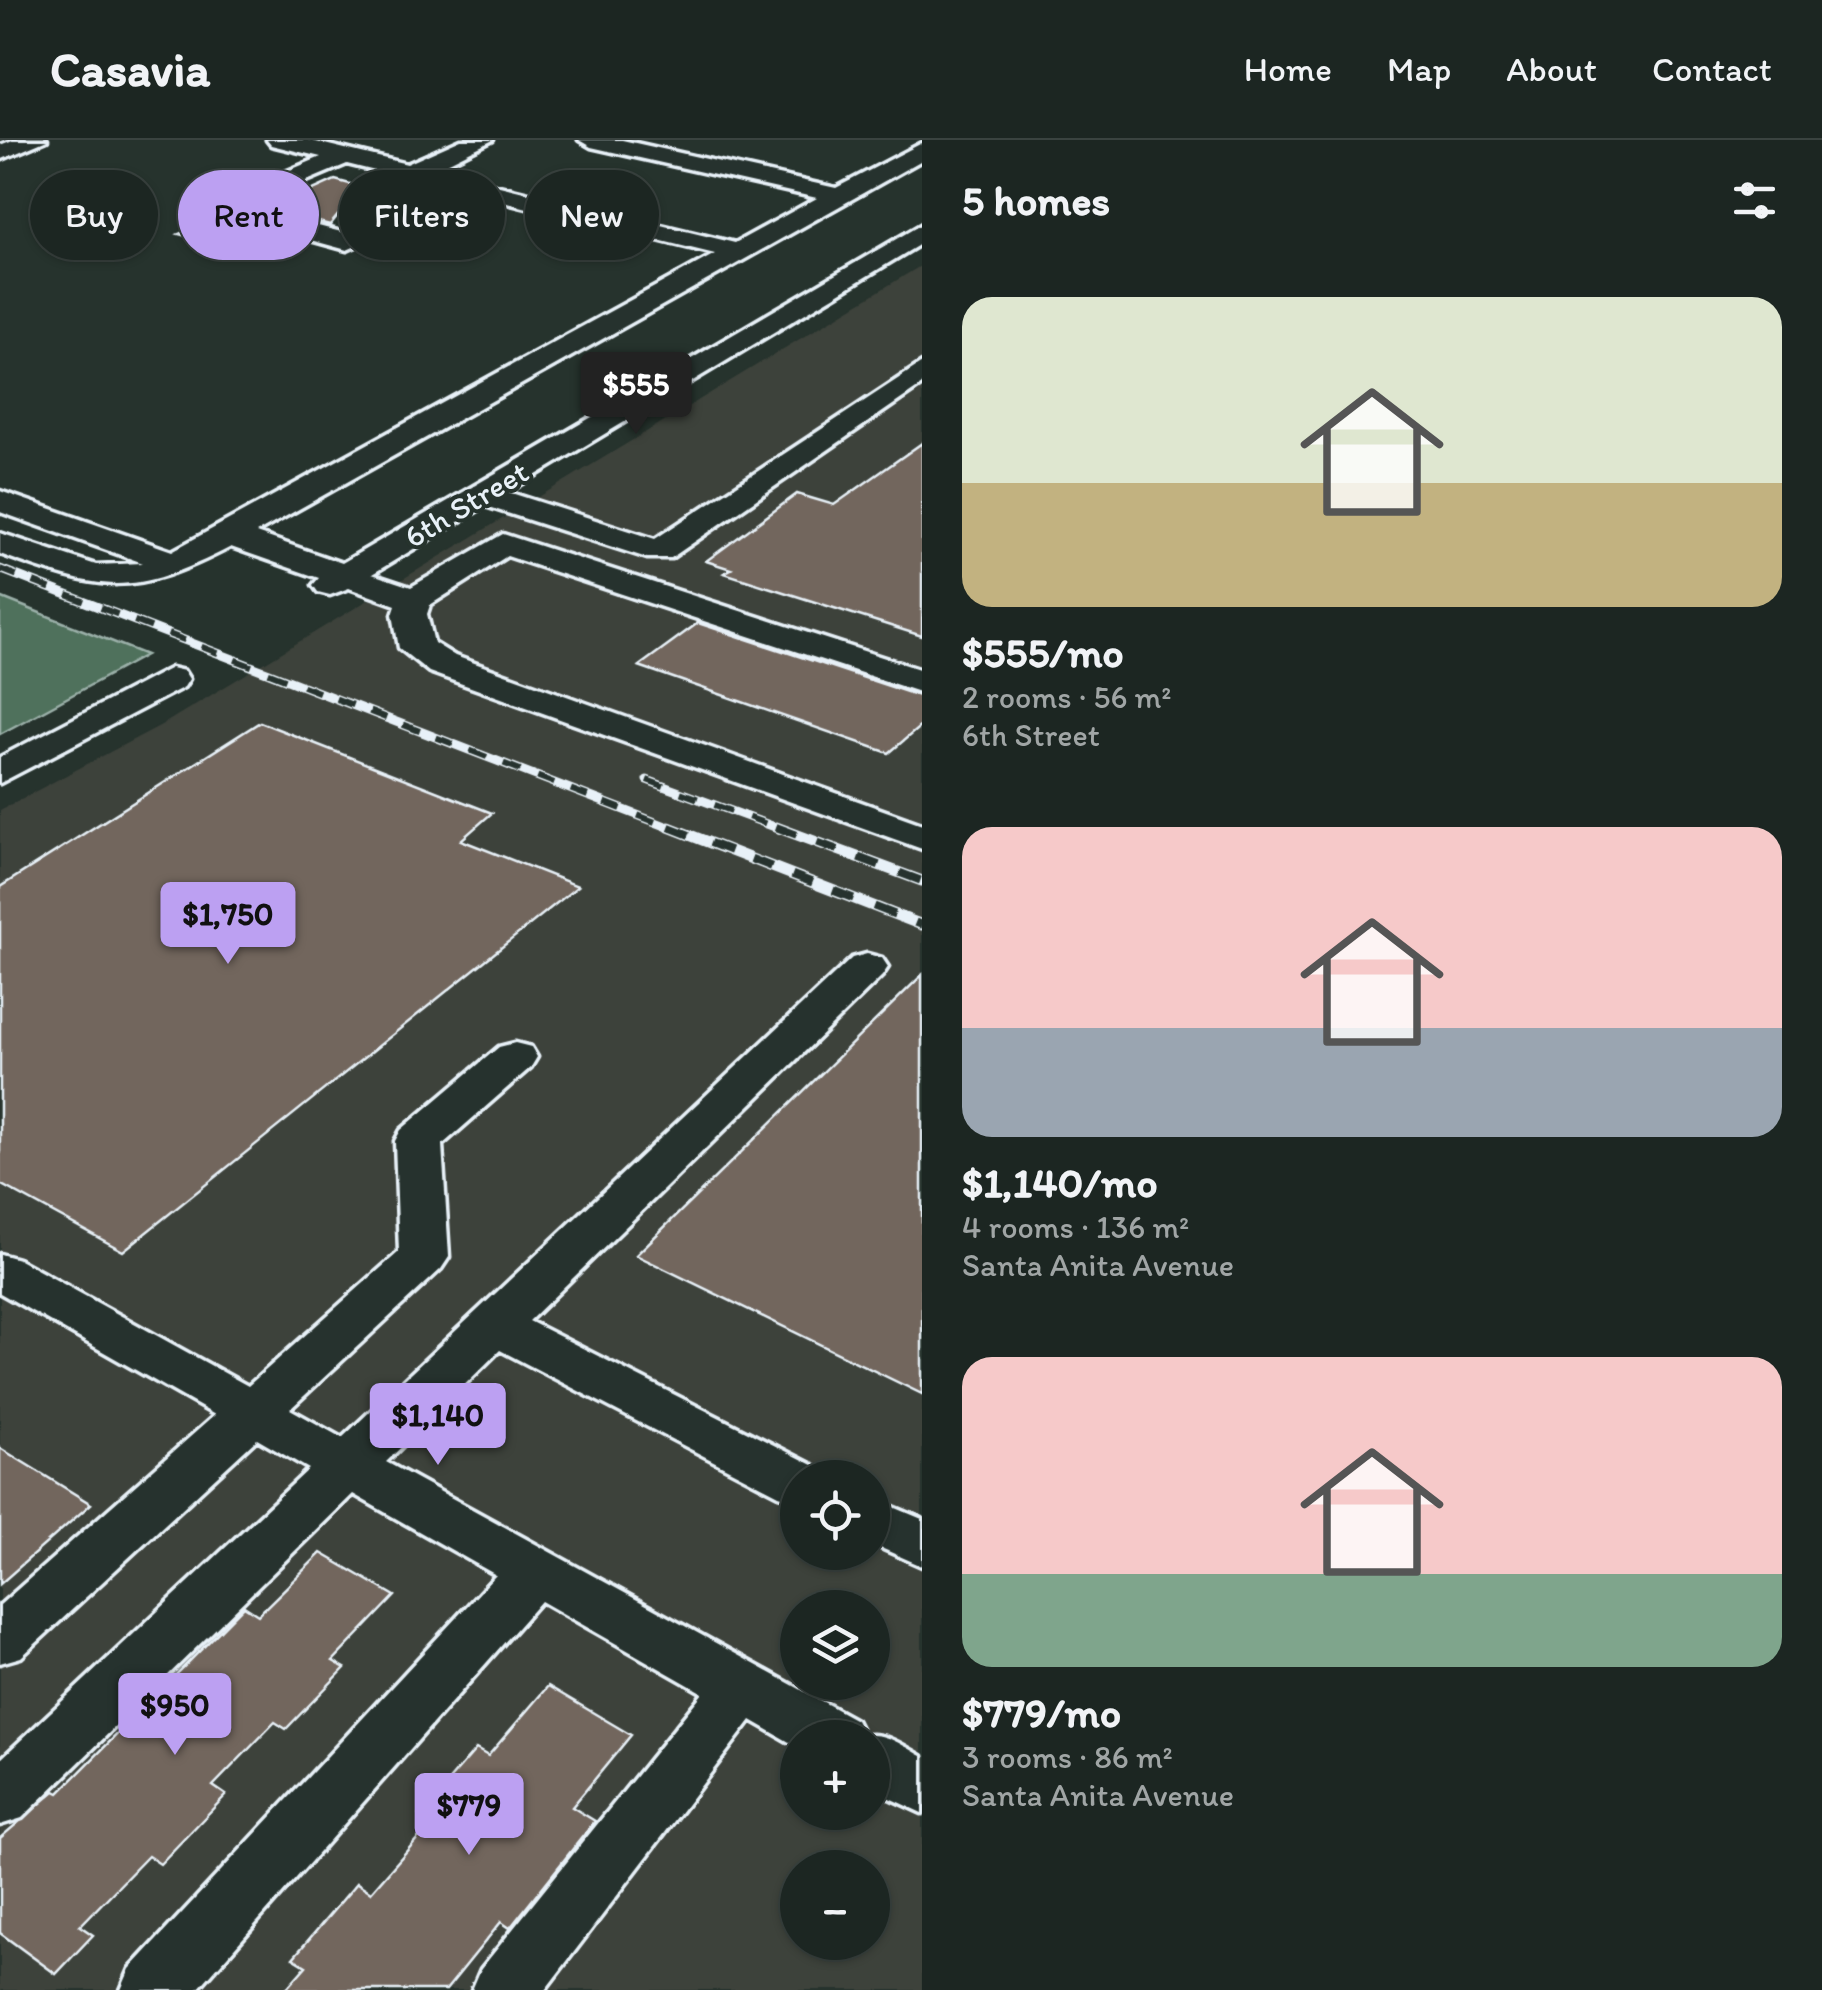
<!DOCTYPE html>
<html lang="en">
<head>
<meta charset="utf-8">
<style>
	:root { --surface:#1c2622; --page:#29322f; --text:#f1f3f6; --muted:#a0a5a5; --line:#3a4340; --accent:#bca0f2 }
	body { margin:0; font-family:Itim,sans-serif; background:var(--page); color:var(--text); height:100vh; display:flex; flex-direction:column; font-size:38px; white-space:nowrap }
	* { box-sizing:border-box; margin:0 }
	p { font-size:32px; color:var(--muted) }
	.icon { flex:none; width:55px; height:55px; fill:none; stroke:currentColor; stroke-width:2; stroke-linecap:round; stroke-linejoin:round }
	.map { position:relative; flex:1; overflow:hidden }
	.details { display:flex; flex-direction:column; background:var(--surface); width:900px }
	.details>* { flex:none }
	.hud { position:absolute; left:30px; top:30px; width:740px; height:90px; display:flex; gap:20px }
	.fabs { position:absolute; left:780px; top:1320px; display:grid; gap:20px }
	.fabs a { display:grid; place-items:center; width:110px; height:110px; border-radius:50%; background:var(--surface); box-shadow:0 2px 8px #0004,0 0 0 2px var(--line); font-size:50px }
	.price { position:absolute; translate:-50% -85px; padding:0 22px; border-radius:10px; background:var(--accent); color:#111; font-size:32px; line-height:65px; filter:drop-shadow(0 2px 5px #0008) }
	.price::after { content:''; position:absolute; left:50%; top:60px; width:30px; height:22px; margin-left:-15px; background:inherit; clip-path:polygon(0 0,100% 0,50% 100%) }
	.price.active { background:#222; color:#fff }
	ul { padding:0; list-style:none }
	li { display:grid; align-content:center; gap:20px; height:530px; padding:0 40px }
	li span { display:grid; place-items:center; height:310px; border-radius:30px; color:#555 }
	li>.icon { margin-inline-start:auto }
	span .icon { width:180px; height:180px; fill:#fffc; stroke-width:1 }
	li b { font-size:42px }
	h2 { display:flex; justify-content:space-between; align-items:center; height:120px; padding:0 40px; font-size:42px }
	.tag { padding:0 35px; border-radius:45px; background:var(--surface); box-shadow:0 2px 8px #0004,0 0 0 2px var(--line); font-size:35px; line-height:90px }
	.tag.active { background:var(--accent); color:#111 }
	header { display:flex; align-items:center; gap:60px; box-sizing:border-box; height:140px; padding:0 50px; background:var(--surface); border-bottom:2px solid var(--line) }
	header strong { font-size:48px }
	nav { display:flex; gap:55px; margin-inline-start:auto; font-size:35px }
	main { display:flex; flex:1; min-height:0 }
	.map>svg:first-child { display:block }
	.built { fill:#3d423b; fill-rule:evenodd }
	.green { fill:#50715c; stroke:#9cb1aa; stroke-width:2.5 }
	.building { fill:#72665d; stroke:#e8f1f8; stroke-width:2.5 }
	.lines { fill:none; stroke-linecap:round; stroke-linejoin:round }
	.minor-casing { stroke:#e8f1f8; stroke-width:7 }
	.minor { fill:#26332d; fill-rule:evenodd }
	.rail-far1-casing { stroke:#e8f1f8; stroke-width:9 }
	.rail-casing { stroke:#e8f1f8; stroke-width:11 }
	.rail-far1 { stroke:#26332d; stroke-width:6; stroke-dasharray:18; stroke-linecap:butt }
	.rail { stroke:#26332d; stroke-width:8; stroke-dasharray:22; stroke-linecap:butt }
	.labels { text-anchor:middle; dominant-baseline:central; stroke-width:8; stroke-linejoin:round; paint-order:stroke }
	.far-street-label { font-size:32px; fill:#e8f1f8; stroke:#26332d }
</style>
</head>
<body>
<header>
<strong>Casavia</strong>
<nav><a>Home</a><a>Map</a><a>About</a><a>Contact</a></nav>
</header>
<main>
<div class="map">
<svg width="922" height="1850" viewBox="0 0 922 1850">
	<rect width="100%" height="100%" fill="#26332d"/>
	<filter id="ink" filterUnits="userSpaceOnUse"><feTurbulence type="fractalNoise" baseFrequency=".01" numOctaves="2"/><feDisplacementMap in="SourceGraphic" scale="20" xChannelSelector="R" yChannelSelector="G"/><feConvolveMatrix kernelMatrix="1 2 1 2 8 2 1 2 1" color-interpolation-filters="sRGB"/></filter>
	<g filter="url(#ink)">
		<path class="built" d="M 922,125 L 922,1850 L 0,1850 L 0,670 L 165,583 ZM 798,1338 L 872,1338 L 872,1412 L 798,1412 ZM 798,1468 L 872,1468 L 872,1542 L 798,1542 ZM 798,1598 L 872,1598 L 872,1672 L 798,1672 ZM 798,1728 L 872,1728 L 872,1802 L 798,1802 Z"/>
		<path class="green" d="M 0,457 L 146,515 L 0,594 Z"/>
		<path class="building" d="M 335,40 L 361,47 L 330,85 L 257,66 L 300,48 L 311,51 Z
			M 217,78 L 293,99 L 256,116 L 179,94 Z
			M 922,303 L 922,496 L 724,433 L 731,429 L 706,421 L 797,354 L 834,365 Z
			M 698,483 L 922,557 L 922,585 L 889,613 L 639,526 Z
			M 260,582 L 492,673 L 461,700 L 578,746 L 123,1111 L 0,1044 L 0,747 Z
			M 922,835 L 922,1254 L 636,1115 Z
			M 0,1308 L 91,1364 L 0,1444 Z
			M 321,1413 L 395,1456 L 333,1521 L 345,1528 L 286,1589 L 275,1582 L 213,1646 L 226,1655 L 160,1724 L 148,1716 L 80,1786 L 93,1795 L 56,1834 L 0,1793 L 0,1698 L 55,1651 L 59,1653 L 244,1466 L 258,1475 Z
			M 548,1546 L 631,1595 L 572,1667 L 595,1681 L 510,1788 L 501,1782 L 446,1850 L 285,1850 L 306,1826 L 293,1818 L 357,1743 L 371,1752 L 431,1683 L 419,1675 L 476,1609 L 488,1616 Z"/>
		<g class="lines">
			<g class="minor-casing">
				<path id="minor" d="M 13,0 L 47,0 L 0,20 L 0,5 Z
					M 267,0 L 308,0 L 407,24 L 461,0 L 493,0 L 433,30 L 735,103 L 817,58 L 591,7 L 579,0 L 622,0 L 836,48 L 922,3 L 922,20 L 256,393 L 342,423 L 922,84 L 922,103 L 508,352 L 655,399 L 922,223 L 922,245 L 671,418 L 647,418 L 485,366 L 372,434 L 411,447 L 503,394 L 922,530 L 922,553 L 507,416 L 430,465 L 427,474 L 434,503 L 455,516 L 922,684 L 922,709 L 429,532 L 399,508 L 393,474 L 396,465 L 349,448 L 330,455 L 318,452 L 313,445 L 319,438 L 231,407 C 132,458 103,452 0,414 L 0,393 L 96,425 L 143,423 L 0,372 L 0,351 L 172,411 L 715,114 L 470,54 L 347,110 L 212,73 L 209,68 L 212,63 L 321,17 L 271,5 ZM 347,24 L 444,48 L 345,93 L 245,67 Z
					M 171,528 L 184,531 L 189,539 L 184,547 L 0,643 L 0,617 Z
					M 867,814 L 882,818 L 888,827 L 882,836 L 529,1181 L 817,1327 L 823,1338 L 798,1338 L 798,1361 L 779,1355 L 500,1210 L 386,1322 L 856,1580 L 864,1596 C 884,1591 905,1607 922,1616 L 922,1673 L 872,1650 L 872,1598 L 798,1598 L 798,1607 L 751,1580 L 545,1850 L 472,1850 L 481,1829 L 703,1553 L 541,1461 L 197,1850 L 121,1850 L 130,1829 L 496,1435 L 353,1354 L 22,1678 L 0,1685 L 0,1620 L 309,1329 L 257,1299 L 21,1517 L 0,1523 L 0,1465 L 215,1275 L 0,1153 L 0,1114 L 18,1119 L 248,1246 L 399,1112 L 395,1001 L 401,990 L 499,907 L 515,903 L 531,907 L 537,917 L 531,927 L 442,1005 L 449,1117 L 441,1129 L 290,1269 L 342,1298 L 852,818 Z
					M 872,1358 L 922,1379 L 922,1426 L 872,1404 Z"/>
			</g>
			<use href="#minor" class="minor"/>
			<g class="rail-far1-casing">
				<path id="rail-far1" d="M 0,429 L 676,690
					M 647,640 L 783,690"/>
			</g>
			<g class="rail-casing">
				<path id="rail" d="M 669,687 L 922,785
					M 776,687 L 922,741"/>
			</g>
			<use href="#rail-far1" class="rail-far1"/>
			<use href="#rail" class="rail"/>
		</g>
	</g>
	<g class="labels">
		<g class="far-street-label">
			<text transform="translate(466 364) rotate(-31)">6th Street</text>
		</g>
	</g>
</svg>
<div class="fabs">
<a><svg class="icon" aria-label="locate" viewBox="0 0 24 24"><circle cx="12" cy="12" r="6"/><path d="M12 2v4M12 18v4M2 12h4M18 12h4"/></svg></a>
<a><svg class="icon" aria-label="layers" viewBox="0 0 24 24"><path d="M12 4l9 5-9 5-9-5zM3 14l9 5 9-5"/></svg></a>
<a>+</a>
<a>−</a>
</div>
<b class="price active" style="left:636px;top:297px">$555</b>
<b class="price" style="left:228px;top:827px">$1,750</b>
<b class="price" style="left:438px;top:1328px">$1,140</b>
<b class="price" style="left:175px;top:1618px">$950</b>
<b class="price" style="left:469px;top:1718px">$779</b>
<div class="hud">
<a class="tag">Buy</a>
<a class="tag active">Rent</a>
<a class="tag">Filters</a>
<a class="tag">New</a>
</div>
</div>
<section class="details">
<h2>5 homes<svg class="icon" aria-label="filters" viewBox="0 0 24 24"><path d="M4 7h16M4 17h16"/><circle cx="9" cy="7" r="2"/><circle cx="15" cy="17" r="2"/></svg></h2>
<ul>
<li><span style="background:linear-gradient(#dfe7d0 60%,#c2b280 0)"><svg class="icon" aria-label="home" viewBox="0 0 24 24"><path d="M3 11l9-7 9 7M6 9v11h12V9"/></svg></span><div><b>$555/mo</b><p>2 rooms · 56 m²</p><p>6th Street</p></div></li>
<li><span style="background:linear-gradient(#f6c9c9 65%,#9aa5b1 0)"><svg class="icon" aria-label="home" viewBox="0 0 24 24"><path d="M3 11l9-7 9 7M6 9v11h12V9"/></svg></span><div><b>$1,140/mo</b><p>4 rooms · 136 m²</p><p>Santa Anita Avenue</p></div></li>
<li><span style="background:linear-gradient(#f6c9c9 70%,#7fa58c 0)"><svg class="icon" aria-label="home" viewBox="0 0 24 24"><path d="M3 11l9-7 9 7M6 9v11h12V9"/></svg></span><div><b>$779/mo</b><p>3 rooms · 86 m²</p><p>Santa Anita Avenue</p></div></li>
</ul>
</section>
</main>
</body>
</html>
